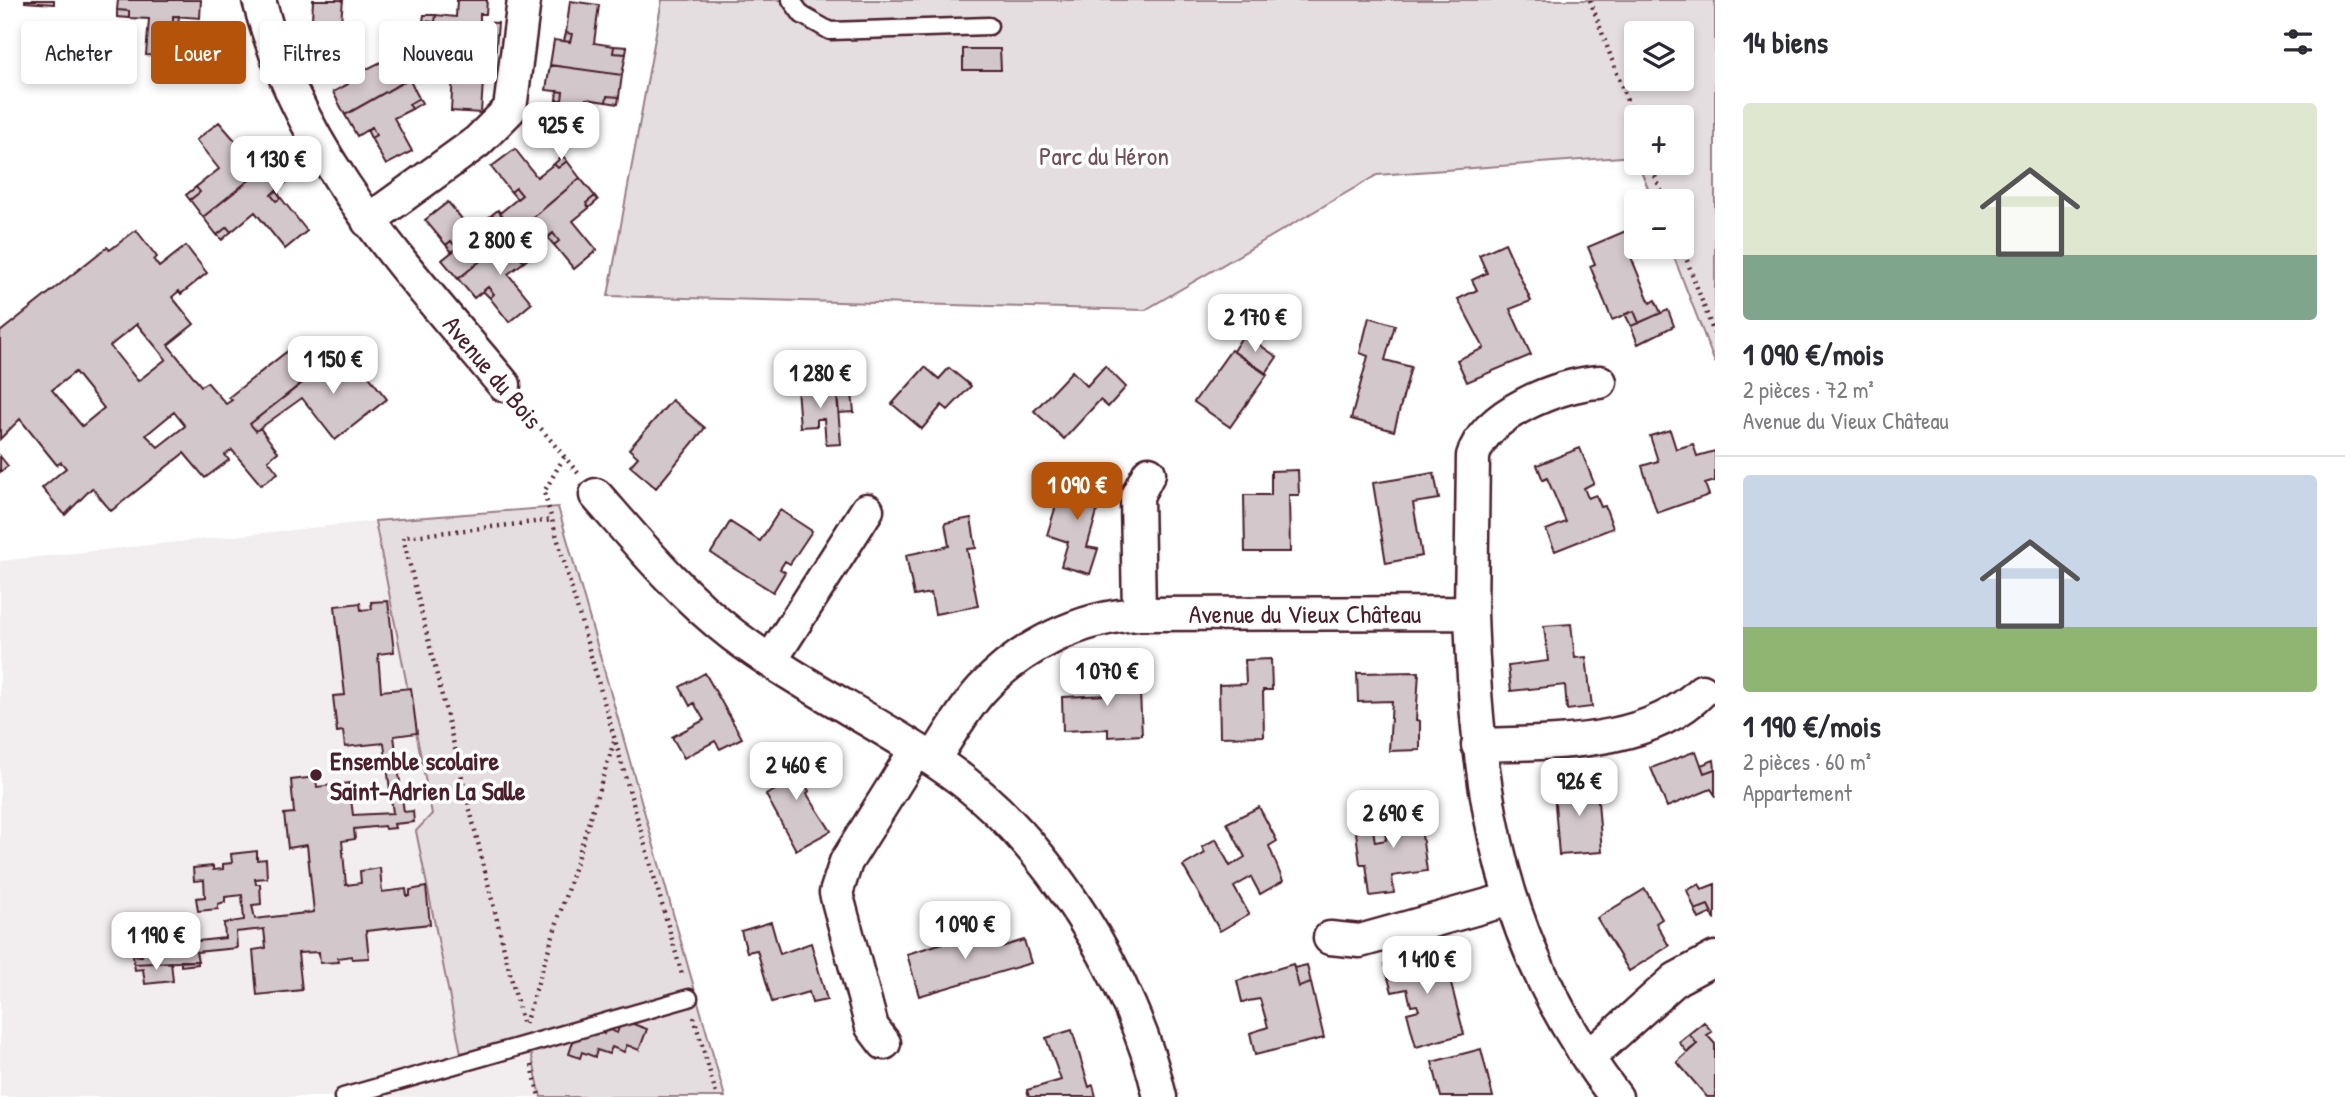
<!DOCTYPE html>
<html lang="fr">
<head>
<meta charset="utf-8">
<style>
	:root { --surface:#fff; --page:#f7f7f7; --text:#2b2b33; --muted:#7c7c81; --line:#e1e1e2; --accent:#b45309 }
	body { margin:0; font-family:"Patrick Hand",sans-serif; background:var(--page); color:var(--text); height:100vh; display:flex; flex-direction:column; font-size:26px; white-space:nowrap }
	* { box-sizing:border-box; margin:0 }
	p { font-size:23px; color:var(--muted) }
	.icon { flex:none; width:38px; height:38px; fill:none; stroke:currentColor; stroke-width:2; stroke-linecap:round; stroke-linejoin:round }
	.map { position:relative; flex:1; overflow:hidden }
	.sheet { display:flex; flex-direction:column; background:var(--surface); width:630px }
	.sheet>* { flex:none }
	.guide { position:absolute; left:21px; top:21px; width:665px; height:63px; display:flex; gap:14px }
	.controls { position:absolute; left:1624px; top:21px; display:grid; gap:14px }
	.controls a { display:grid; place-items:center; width:70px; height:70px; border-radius:7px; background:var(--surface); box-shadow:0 4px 10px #0003; font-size:35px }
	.price { position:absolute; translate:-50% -60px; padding:0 16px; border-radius:14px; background:#fff; color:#222; font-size:23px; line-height:46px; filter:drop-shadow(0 2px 4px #0008) }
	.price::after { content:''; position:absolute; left:50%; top:42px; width:21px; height:16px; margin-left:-10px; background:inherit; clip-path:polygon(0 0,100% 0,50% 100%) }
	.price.on { background:var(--accent); color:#fff }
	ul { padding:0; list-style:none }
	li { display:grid; align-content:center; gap:14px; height:371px; padding:0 28px }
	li+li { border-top:2px solid var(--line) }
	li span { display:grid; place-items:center; height:217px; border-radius:7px; color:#555 }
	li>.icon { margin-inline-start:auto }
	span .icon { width:126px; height:126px; fill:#fffc; stroke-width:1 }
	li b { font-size:30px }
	h2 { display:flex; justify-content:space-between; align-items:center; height:84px; padding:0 28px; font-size:30px }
	.chip { padding:0 24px; border-radius:7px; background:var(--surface); box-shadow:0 4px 10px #0003; font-size:24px; line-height:63px }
	.chip.on { background:var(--accent); color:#fff }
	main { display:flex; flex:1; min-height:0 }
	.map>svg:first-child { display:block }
	.built { fill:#f2eeef }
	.green { fill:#e5dee0; stroke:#987e86; stroke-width:2; fill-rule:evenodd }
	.building { fill:#d2c7cb; stroke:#4a1f2b; stroke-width:2; fill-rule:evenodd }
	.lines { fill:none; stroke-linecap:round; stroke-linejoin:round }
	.lane-casing { stroke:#4a1f2b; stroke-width:21 }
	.street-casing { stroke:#4a1f2b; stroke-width:37 }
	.path { stroke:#4a1f2b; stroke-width:4.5; stroke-dasharray:2 5; stroke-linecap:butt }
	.lane { stroke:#fff; stroke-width:16 }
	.street { stroke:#fff; stroke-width:32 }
	.poi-dot { fill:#4a1f2b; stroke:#fff; stroke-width:2.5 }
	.labels { text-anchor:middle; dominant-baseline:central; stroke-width:7; stroke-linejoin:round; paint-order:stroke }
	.park-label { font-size:26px; fill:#714f58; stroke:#fff }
	.street-label { font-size:26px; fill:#4a1f2b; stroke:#fff }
	.poi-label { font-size:26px; font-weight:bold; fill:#4a1f2b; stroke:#fff; text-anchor:start }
</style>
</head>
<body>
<main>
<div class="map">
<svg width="1715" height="1097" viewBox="0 0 1715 1097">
	<rect width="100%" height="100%" fill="#fff"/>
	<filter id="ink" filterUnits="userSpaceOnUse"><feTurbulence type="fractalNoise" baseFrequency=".0143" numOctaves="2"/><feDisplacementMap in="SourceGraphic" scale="14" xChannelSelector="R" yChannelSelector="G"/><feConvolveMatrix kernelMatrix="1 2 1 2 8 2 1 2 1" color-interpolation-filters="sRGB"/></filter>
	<g filter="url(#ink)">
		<path class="built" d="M 558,507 L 725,1097 L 0,1097 L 0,561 L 375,521 Z"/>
		<path class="green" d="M 662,0 L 1715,0 L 1715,363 L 1670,247 L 1682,247 L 1682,201 L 1653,201 L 1638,163 L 1682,163 L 1682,117 L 1636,117 L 1636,158 L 1635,156 L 1377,175 L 1145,310 L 608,296 ZM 1636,33 L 1682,33 L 1682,79 L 1636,79 Z
			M 558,507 L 725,1097 L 541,1097 L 528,1039 L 461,1053 L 416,831 L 432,814 L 375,521 Z"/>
		<path class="building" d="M 25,0 L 54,0 L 54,4 L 25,2 Z
			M 118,0 L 201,0 L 200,18 L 173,16 L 173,25 L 178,25 L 177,57 L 146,55 L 149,19 L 129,18 L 129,11 L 117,10 Z
			M 313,0 L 343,0 L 341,21 L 312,19 Z
			M 457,0 L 487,0 L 486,14 L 480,14 L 480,22 L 498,23 L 496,48 L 422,43 L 423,21 L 435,22 L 436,15 L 456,17 Z
			M 570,1 L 599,5 L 594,43 L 614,46 L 613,53 L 626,54 L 622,75 L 550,65 L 554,40 L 570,42 L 572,34 L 566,33 Z
			M 117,10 L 129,11 L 129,18 L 117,17 Z
			M 424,15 L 436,15 L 435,22 L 423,21 Z
			M 173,16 L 179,16 L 178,25 L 173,25 Z
			M 566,33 L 572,34 L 570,42 L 564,41 Z
			M 349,36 L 367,69 L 385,60 L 388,64 L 399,59 L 409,79 L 345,115 L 333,92 L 348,84 L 344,77 L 339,79 L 323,51 Z
			M 422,43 L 496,48 L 494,73 L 477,71 L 476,81 L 483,81 L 481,113 L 451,111 L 453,74 L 433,72 L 433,66 L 420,66 Z
			M 614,46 L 627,47 L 626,54 L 613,53 Z
			M 963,49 L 1000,49 L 1001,70 L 963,70 Z
			M 396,54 L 399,59 L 388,64 L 385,60 Z
			M 550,65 L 622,75 L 619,97 L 607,96 L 606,102 L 586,99 L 580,136 L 551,131 L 556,100 L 562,100 L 563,92 L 546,90 Z
			M 420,66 L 433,66 L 433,72 L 420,71 Z
			M 477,71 L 483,72 L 483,81 L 476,81 Z
			M 409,79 L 419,98 L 409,104 L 412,109 L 394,118 L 412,151 L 386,165 L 371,138 L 376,135 L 372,127 L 357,136 L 345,115 Z
			M 557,91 L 563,92 L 562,100 L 556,100 Z
			M 607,96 L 619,97 L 618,104 L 606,102 Z
			M 419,98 L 422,103 L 412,109 L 409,104 Z
			M 219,122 L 239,145 L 235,149 L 240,156 L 262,139 L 277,158 L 203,217 L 190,200 L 200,192 L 196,187 L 219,169 L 196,140 Z
			M 372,127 L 376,135 L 371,138 L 367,130 Z
			M 239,145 L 244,152 L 240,156 L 235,149 Z
			M 515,149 L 537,177 L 554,164 L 558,168 L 567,161 L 580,178 L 516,232 L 500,213 L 522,195 L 516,188 L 511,192 L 491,167 Z
			M 563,156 L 567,161 L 558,168 L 554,164 Z
			M 277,158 L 293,177 L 271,195 L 276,201 L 281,198 L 307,231 L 285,249 L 255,212 L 231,232 L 227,227 L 217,235 L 203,217 Z
			M 580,178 L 595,196 L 586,203 L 589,208 L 573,221 L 597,250 L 574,269 L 554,245 L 559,241 L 553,233 L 531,251 L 516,232 Z
			M 196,187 L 200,192 L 190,200 L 186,195 Z
			M 516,188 L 522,195 L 517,199 L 511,192 Z
			M 276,190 L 281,198 L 276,201 L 271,195 Z
			M 595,196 L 598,200 L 589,208 L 586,203 Z
			M 448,202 L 472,231 L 488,218 L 492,223 L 502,215 L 516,232 L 458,279 L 442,260 L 457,248 L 451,241 L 446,245 L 425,220 Z
			M 498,210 L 502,215 L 492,223 L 488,218 Z
			M 227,227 L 231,232 L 222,240 L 217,235 Z
			M 1633,228 L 1636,246 L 1628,250 L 1650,303 L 1655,300 L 1661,313 L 1639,323 L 1634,311 L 1612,320 L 1590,266 L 1595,264 L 1588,247 Z
			M 136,230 L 157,257 L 154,260 L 159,267 L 186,246 L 207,273 L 181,294 L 179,291 L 172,297 L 194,324 L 168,345 L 201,386 L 207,382 L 226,404 L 232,400 L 229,397 L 299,342 L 320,369 L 250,424 L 256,431 L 260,428 L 278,452 L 268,460 L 278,473 L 261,485 L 232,450 L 225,455 L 229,460 L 205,478 L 184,453 L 111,511 L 92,488 L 65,515 L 42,488 L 66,468 L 61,462 L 57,465 L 20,419 L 0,439 L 0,332 L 107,247 L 110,250 ZM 137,324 L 166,359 L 138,381 L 110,346 ZM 75,372 L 104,408 L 82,426 L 52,390 ZM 174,412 L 185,426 L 158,447 L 146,435 Z
			M 516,232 L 531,249 L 520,257 L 524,262 L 508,274 L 532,303 L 509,322 L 490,298 L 494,294 L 488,287 L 474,298 L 458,279 Z
			M 553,233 L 559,241 L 554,245 L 548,238 Z
			M 451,241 L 457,248 L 452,252 L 446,245 Z
			M 1505,243 L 1531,301 L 1510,309 L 1531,355 L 1467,382 L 1457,360 L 1484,348 L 1458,299 L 1477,290 L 1472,280 L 1487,273 L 1479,255 Z
			M 531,249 L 534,254 L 524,262 L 520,257 Z
			M 488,287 L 494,294 L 490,298 L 483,291 Z
			M 1668,310 L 1674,326 L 1638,344 L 1631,326 Z
			M 1634,311 L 1639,323 L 1631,326 L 1625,314 Z
			M 1369,317 L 1395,325 L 1385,360 L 1411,367 L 1394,431 L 1351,419 L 1368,356 L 1360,353 Z
			M 1244,334 L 1277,357 L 1266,373 L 1233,351 Z
			M 346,348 L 387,399 L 335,440 L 302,398 L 256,431 L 250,424 Z
			M 1231,350 L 1267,375 L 1230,427 L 1194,402 Z
			M 1105,366 L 1126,387 L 1108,407 L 1100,400 L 1064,439 L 1034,411 L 1072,371 L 1087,386 Z
			M 925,367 L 939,379 L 949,368 L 971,386 L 948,410 L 942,405 L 922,429 L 892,404 Z
			M 851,384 L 854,412 L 839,413 L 836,385 Z
			M 836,385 L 841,444 L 826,445 L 824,419 L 817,419 L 817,426 L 800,427 L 797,388 Z
			M 672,400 L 705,428 L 656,488 L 630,466 L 638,457 L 629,449 Z
			M 1670,430 L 1676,449 L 1693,444 L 1697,456 L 1715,451 L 1715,481 L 1705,484 L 1709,495 L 1657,513 L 1642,466 L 1658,461 L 1650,436 Z
			M 1580,448 L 1594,483 L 1584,488 L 1588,498 L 1596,495 L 1601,507 L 1605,506 L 1613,528 L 1555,551 L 1546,530 L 1566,522 L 1547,478 L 1543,480 L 1537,465 Z
			M 0,456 L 8,466 L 0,472 Z
			M 1298,470 L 1299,495 L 1289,495 L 1290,552 L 1245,552 L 1244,495 L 1271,495 L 1271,471 Z
			M 1434,473 L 1439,499 L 1413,503 L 1422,556 L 1386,563 L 1373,483 Z
			M 1065,476 L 1104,487 L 1087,547 L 1098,549 L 1090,574 L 1061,566 L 1068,542 L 1047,535 Z
			M 780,510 L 812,531 L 790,564 L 785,561 L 780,569 L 785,572 L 773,592 L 711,553 L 730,522 L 760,541 Z
			M 971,518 L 976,548 L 967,549 L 978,606 L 935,614 L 931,593 L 914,596 L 906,555 L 949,546 L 945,523 Z
			M 388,601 L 394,652 L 378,654 L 381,691 L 411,688 L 417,733 L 394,736 L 404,812 L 413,811 L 414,822 L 394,824 L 395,828 L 385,829 L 384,826 L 354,829 L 355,839 L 342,841 L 346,885 L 361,883 L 360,871 L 380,868 L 382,892 L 406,889 L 407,896 L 410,896 L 410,890 L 426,887 L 430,924 L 366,931 L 369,958 L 352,959 L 351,956 L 338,958 L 339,962 L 320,963 L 319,952 L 298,953 L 302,990 L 257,995 L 253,950 L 266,948 L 264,929 L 236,932 L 237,948 L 196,952 L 198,961 L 134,964 L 133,956 L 142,956 L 140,939 L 131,941 L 129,927 L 149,925 L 149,929 L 159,928 L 159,923 L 167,922 L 167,914 L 180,913 L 183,935 L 180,936 L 180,943 L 225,938 L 224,923 L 244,920 L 242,895 L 225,897 L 225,902 L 218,904 L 218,909 L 198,911 L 196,898 L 205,897 L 204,880 L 194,881 L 193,868 L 213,866 L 213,870 L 223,869 L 223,864 L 232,863 L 231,854 L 257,851 L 257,860 L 266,859 L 267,878 L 255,879 L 256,884 L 260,884 L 261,904 L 252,905 L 255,919 L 314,912 L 307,845 L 288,848 L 284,814 L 294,813 L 291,780 L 316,777 L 317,787 L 349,783 L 353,815 L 393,813 L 384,743 L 345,747 L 343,731 L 337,732 L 333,696 L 345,695 L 335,606 L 360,603 L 361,610 L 372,609 L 371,602 Z
			M 1571,624 L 1575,658 L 1586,657 L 1592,707 L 1567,710 L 1565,685 L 1511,691 L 1508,666 L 1548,661 L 1544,626 Z
			M 1271,659 L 1272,690 L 1263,690 L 1264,736 L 1220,737 L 1219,685 L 1246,684 L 1245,660 Z
			M 1139,672 L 1142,735 L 1108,737 L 1108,729 L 1063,731 L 1062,697 L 1106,695 L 1106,674 Z
			M 1419,672 L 1416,720 L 1420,721 L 1420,750 L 1389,751 L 1392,701 L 1358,702 L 1357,673 Z
			M 705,673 L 742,738 L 720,749 L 715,741 L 684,758 L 672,737 L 704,720 L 694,703 L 690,706 L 680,687 Z
			M 797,749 L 811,773 L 801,778 L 809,791 L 807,794 L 831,831 L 796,850 L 766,795 L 784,785 L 772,763 Z
			M 1696,751 L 1704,773 L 1715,769 L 1715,795 L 1711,789 L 1667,807 L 1651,768 Z
			M 1714,760 L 1715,769 L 1704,773 L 1701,765 Z
			M 1596,776 L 1602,852 L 1559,855 L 1554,791 L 1575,790 L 1574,778 Z
			M 1418,806 L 1427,871 L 1392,876 L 1394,893 L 1370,896 L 1366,864 L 1360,864 L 1356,832 L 1373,829 L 1375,842 L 1386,840 L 1383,811 Z
			M 1259,807 L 1277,841 L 1269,846 L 1283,881 L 1260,894 L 1251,877 L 1234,887 L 1249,914 L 1220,931 L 1183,866 L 1205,853 L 1202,847 L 1216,839 L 1230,866 L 1245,857 L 1227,823 Z
			M 1699,884 L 1702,889 L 1715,884 L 1715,920 L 1708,905 L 1695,910 L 1687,890 Z
			M 1645,889 L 1662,919 L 1656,923 L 1669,946 L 1629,971 L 1597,918 Z
			M 1708,905 L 1712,913 L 1699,919 L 1695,910 Z
			M 771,922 L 780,954 L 811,943 L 827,1000 L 812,1003 L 809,992 L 772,1002 L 757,950 L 747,952 L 741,931 Z
			M 995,927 L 1001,947 L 1024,940 L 1031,963 L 919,996 L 907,954 Z
			M 1442,949 L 1464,1034 L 1416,1047 L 1407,1013 L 1419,1010 L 1417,1005 L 1411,1006 L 1407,989 L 1392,992 L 1384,964 Z
			M 181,961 L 198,961 L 198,964 L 181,966 Z
			M 171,962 L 173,981 L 145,984 L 143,969 L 135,970 L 134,964 Z
			M 1293,964 L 1299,987 L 1311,983 L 1324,1038 L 1255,1055 L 1250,1033 L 1268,1027 L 1260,999 L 1242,1002 L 1237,981 Z
			M 1307,965 L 1311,983 L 1299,987 L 1294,968 Z
			M 622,1020 L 647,1029 L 639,1050 L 627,1045 L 624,1052 L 612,1047 L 609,1054 L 597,1050 L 595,1057 L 582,1052 L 580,1058 L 569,1054 L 576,1033 L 588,1037 L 592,1030 L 604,1034 L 606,1028 L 617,1033 Z
			M 1704,1022 L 1712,1032 L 1707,1035 L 1715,1044 L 1715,1097 L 1707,1097 L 1677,1062 L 1697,1044 L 1689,1034 Z
			M 1072,1030 L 1089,1087 L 1093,1085 L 1096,1097 L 1029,1097 L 1027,1090 L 1061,1080 L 1046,1038 Z
			M 1689,1034 L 1697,1044 L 1687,1052 L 1679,1042 Z
			M 1481,1049 L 1493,1097 L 1441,1097 L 1432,1062 Z"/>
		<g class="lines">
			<g class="lane-casing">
				<path id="lane" d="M 791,0 L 802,15 L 830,31 L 989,26
					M 343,1097 L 689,998"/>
			</g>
			<g class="street-casing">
				<path id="street" d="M 259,0 C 300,158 403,264 504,385
					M 368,221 L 477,142 L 510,109 L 524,0
					M 596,495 C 639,544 681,595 733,635 C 801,686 879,722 948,770 C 1048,840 1133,979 1160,1097
					M 1471,613 L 1473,456 C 1486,413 1559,384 1600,382
					M 1139,614 L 1137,496 L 1149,473
					M 771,660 L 867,510
					M 1478,745 C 1550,742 1647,747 1702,691
					M 933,760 C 949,736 963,710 982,689 C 1022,646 1081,617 1139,614 L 1471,613 C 1477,796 1500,948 1616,1097
					M 1330,938 L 1360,941 L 1510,899
					M 884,1043 L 872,1027 L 836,893 L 846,862 L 916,750
					M 1588,1058 L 1676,979 L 1715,958"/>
			</g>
			<path class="path" d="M 1590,0 L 1636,125
				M 1650,163 L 1665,201
				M 1682,247 L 1715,336
				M 523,407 L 578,473
				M 564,457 L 544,492 L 683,978
				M 694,1017 L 717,1097
				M 522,1022 L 403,537 L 553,520
				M 525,1024 L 614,742
				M 532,1065 L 539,1097"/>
			<use href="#lane" class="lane"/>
			<use href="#street" class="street"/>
		</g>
	</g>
	<circle class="poi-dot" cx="316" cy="775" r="7"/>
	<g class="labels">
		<g class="park-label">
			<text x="1104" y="155">Parc du Héron</text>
		</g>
		<g class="street-label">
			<text transform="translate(493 372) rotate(50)">Avenue du Bois</text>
			<text x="1305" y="613">Avenue du Vieux Château</text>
		</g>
		<g class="poi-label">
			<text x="330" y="760">Ensemble scolaire<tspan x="330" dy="30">Saint-Adrien La Salle</tspan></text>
		</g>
	</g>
</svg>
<div class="controls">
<a><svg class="icon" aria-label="layers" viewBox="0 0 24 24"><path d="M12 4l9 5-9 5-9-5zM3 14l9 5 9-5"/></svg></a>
<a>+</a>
<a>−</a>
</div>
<b class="price" style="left:561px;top:162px">925 €</b>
<b class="price" style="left:276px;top:196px">1 130 €</b>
<b class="price" style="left:500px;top:277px">2 800 €</b>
<b class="price" style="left:1255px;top:354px">2 170 €</b>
<b class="price" style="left:333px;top:396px">1 150 €</b>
<b class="price" style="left:820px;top:410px">1 280 €</b>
<b class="price on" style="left:1077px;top:522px">1 090 €</b>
<b class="price" style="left:1107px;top:708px">1 070 €</b>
<b class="price" style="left:796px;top:802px">2 460 €</b>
<b class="price" style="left:1579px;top:818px">926 €</b>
<b class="price" style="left:1393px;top:850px">2 690 €</b>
<b class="price" style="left:965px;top:961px">1 090 €</b>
<b class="price" style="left:156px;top:972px">1 190 €</b>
<b class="price" style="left:1427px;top:996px">1 410 €</b>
<div class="guide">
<a class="chip">Acheter</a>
<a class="chip on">Louer</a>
<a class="chip">Filtres</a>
<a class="chip">Nouveau</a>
</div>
</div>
<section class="sheet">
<h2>14 biens<svg class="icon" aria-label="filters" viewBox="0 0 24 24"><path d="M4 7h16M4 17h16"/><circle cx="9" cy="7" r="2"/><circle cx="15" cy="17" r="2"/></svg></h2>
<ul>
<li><span style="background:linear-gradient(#dfe7d0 70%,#7fa58c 0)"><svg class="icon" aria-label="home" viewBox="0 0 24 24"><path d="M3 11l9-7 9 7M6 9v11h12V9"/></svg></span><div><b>1 090 €/mois</b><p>2 pièces · 72 m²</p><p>Avenue du Vieux Château</p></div></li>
<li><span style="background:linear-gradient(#c9d6e8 70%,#8fb573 0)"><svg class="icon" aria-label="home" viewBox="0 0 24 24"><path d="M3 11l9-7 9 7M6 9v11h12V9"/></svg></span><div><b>1 190 €/mois</b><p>2 pièces · 60 m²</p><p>Appartement</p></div></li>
</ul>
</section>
</main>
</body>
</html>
